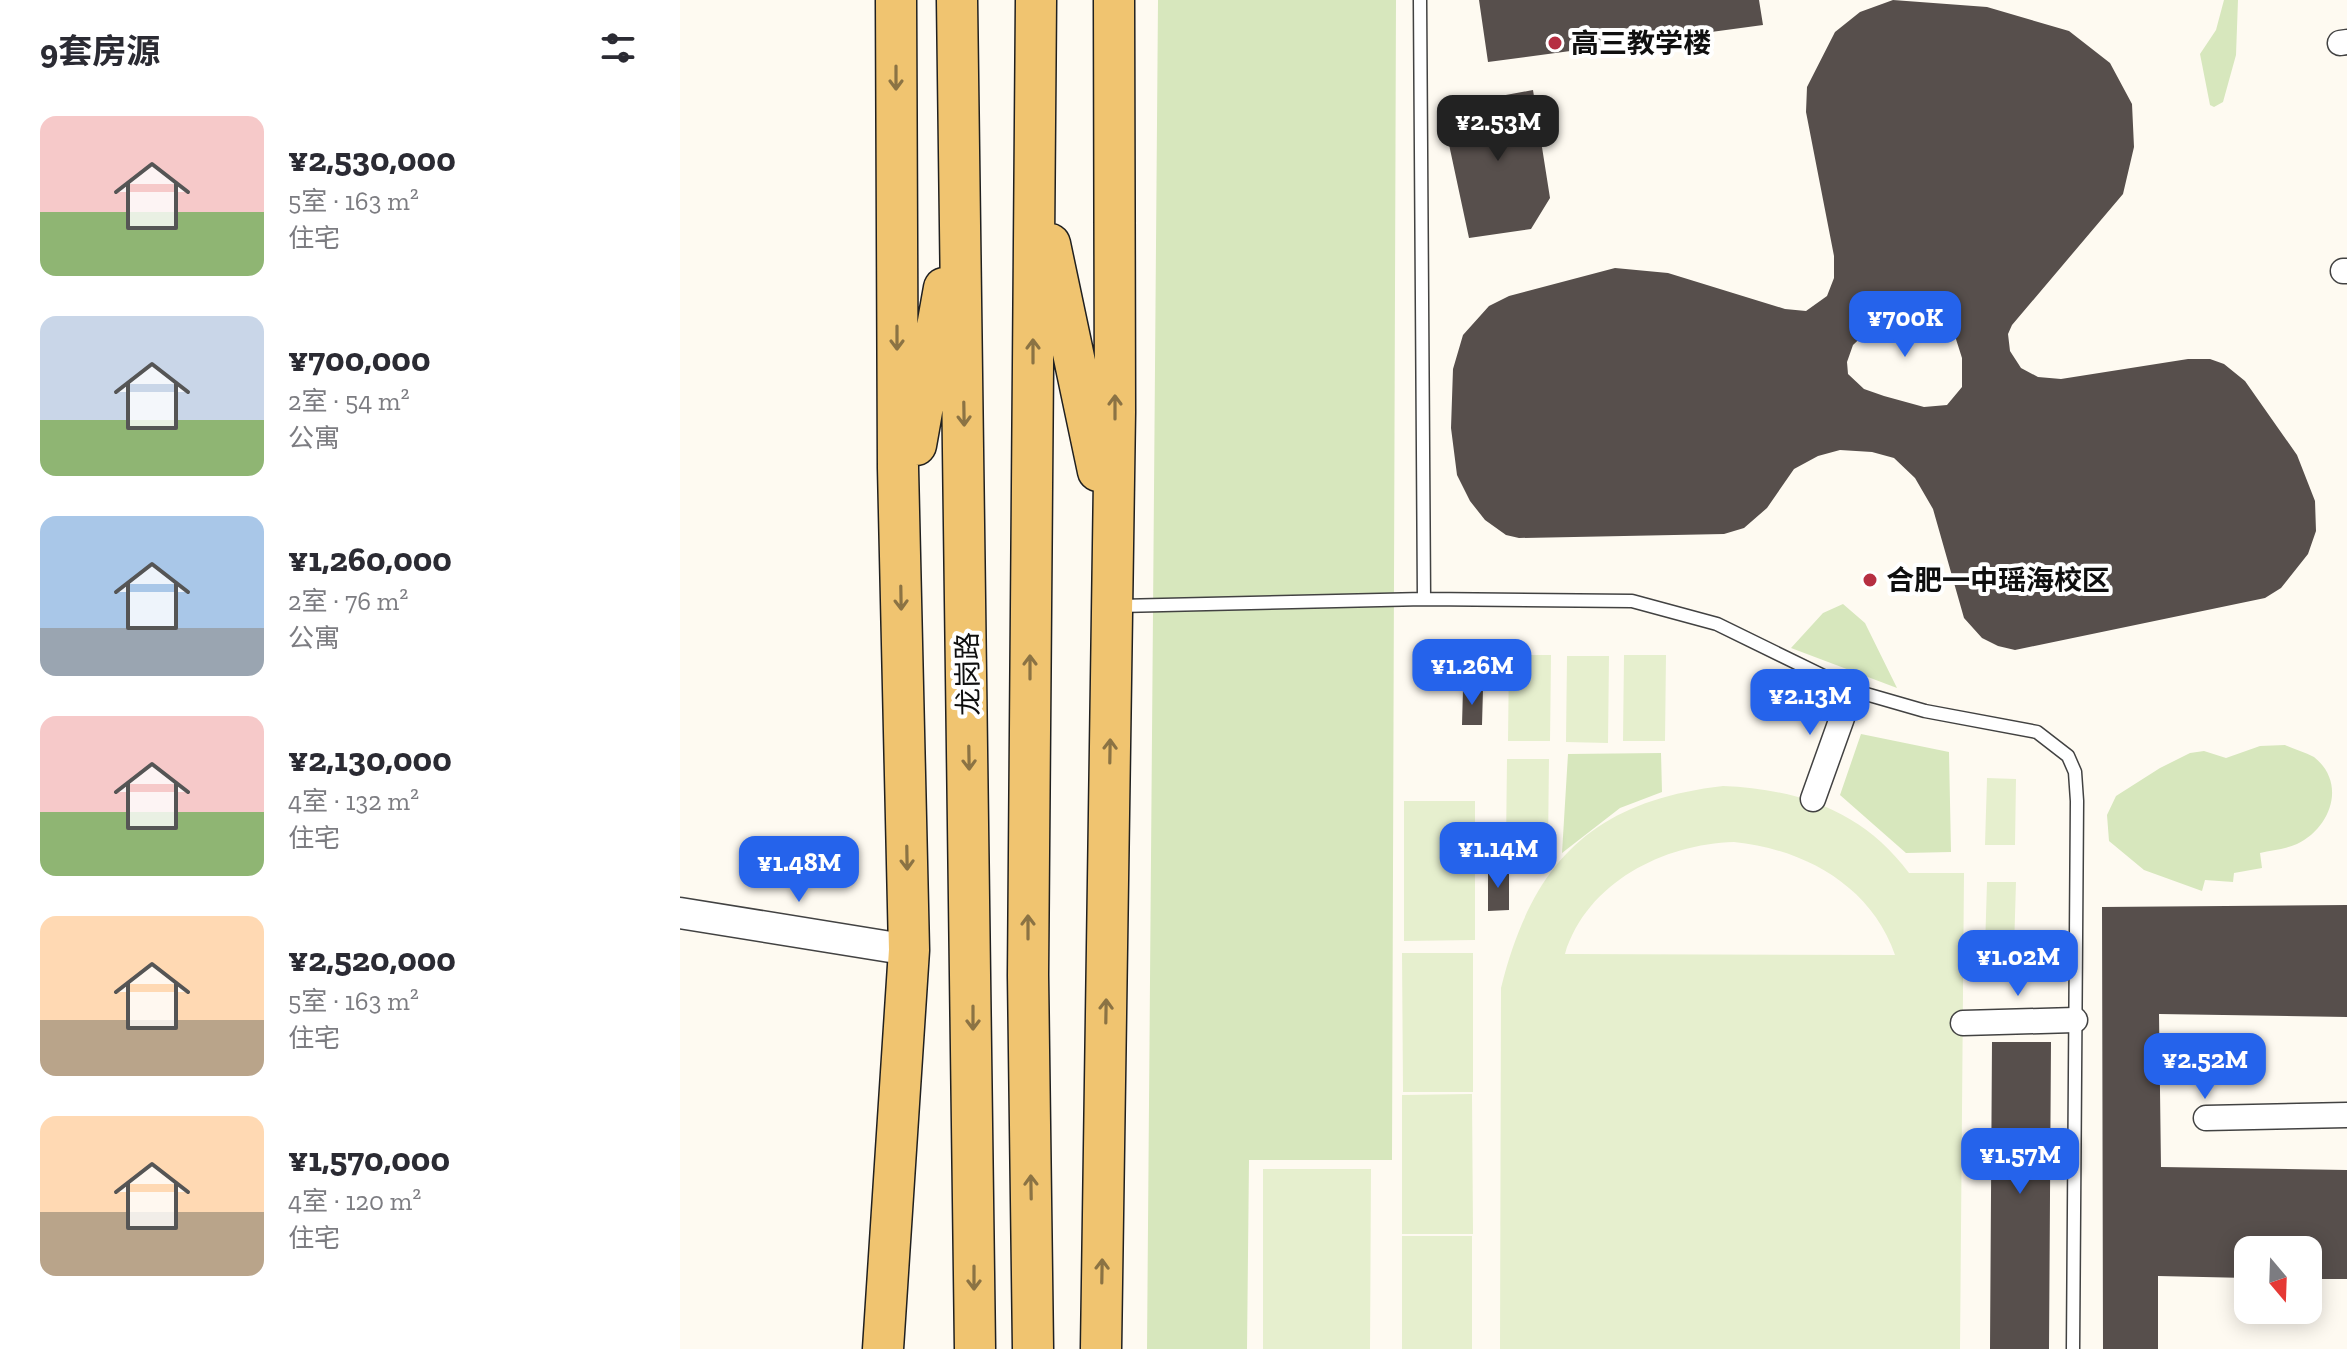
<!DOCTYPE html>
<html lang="zh">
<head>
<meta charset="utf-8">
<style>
	:root { --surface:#fff; --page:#f7f7f7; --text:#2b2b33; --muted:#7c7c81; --accent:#2563eb }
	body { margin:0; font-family:"Zilla Slab","Noto Sans SC",serif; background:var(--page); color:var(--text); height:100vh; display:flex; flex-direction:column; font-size:30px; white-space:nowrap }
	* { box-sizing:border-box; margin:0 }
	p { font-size:26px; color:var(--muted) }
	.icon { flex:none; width:44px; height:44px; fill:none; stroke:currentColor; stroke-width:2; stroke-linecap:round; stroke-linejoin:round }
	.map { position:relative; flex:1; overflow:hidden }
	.side { display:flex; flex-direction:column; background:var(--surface); width:680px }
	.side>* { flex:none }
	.needle { width:52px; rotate:161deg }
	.tools { position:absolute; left:1554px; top:1236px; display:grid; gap:16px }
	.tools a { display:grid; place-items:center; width:88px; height:88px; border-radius:16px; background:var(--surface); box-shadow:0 4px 20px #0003; font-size:40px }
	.price { position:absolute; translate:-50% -68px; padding:0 18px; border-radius:16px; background:var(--accent); color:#fff; font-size:26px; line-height:52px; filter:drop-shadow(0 2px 4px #0008) }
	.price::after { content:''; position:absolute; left:50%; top:48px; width:24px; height:18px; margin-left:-12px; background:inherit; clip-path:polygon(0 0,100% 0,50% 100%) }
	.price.current { background:#222; color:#fff }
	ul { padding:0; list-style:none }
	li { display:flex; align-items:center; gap:24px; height:200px; padding:0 40px }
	li span { display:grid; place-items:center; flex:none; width:224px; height:160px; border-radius:16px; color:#555 }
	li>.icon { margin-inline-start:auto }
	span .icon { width:96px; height:96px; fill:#fffc; stroke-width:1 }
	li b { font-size:34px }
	h2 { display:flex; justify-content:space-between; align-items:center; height:96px; padding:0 40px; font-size:34px }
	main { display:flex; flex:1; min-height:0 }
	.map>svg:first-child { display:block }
	.green { fill:#d7e7bd }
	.pitch { fill:#e6efce; fill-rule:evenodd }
	.building { fill:#574f4c; fill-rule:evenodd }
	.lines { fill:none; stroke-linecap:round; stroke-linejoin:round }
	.service-casing { stroke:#424242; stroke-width:15 }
	.minor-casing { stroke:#424242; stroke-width:27 }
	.tertiary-casing { stroke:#424242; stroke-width:33 }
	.primary-casing { stroke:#202020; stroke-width:43 }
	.service { stroke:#fff; stroke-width:12 }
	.minor { stroke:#fff; stroke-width:24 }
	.tertiary { stroke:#fff; stroke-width:30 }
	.primary { stroke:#f0c470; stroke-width:40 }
	.oneway { stroke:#8b7344 }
	.poi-dot { fill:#b62f42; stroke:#fff; stroke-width:3 }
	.labels { text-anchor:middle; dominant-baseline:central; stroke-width:8; stroke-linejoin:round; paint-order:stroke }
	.poi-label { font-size:28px; font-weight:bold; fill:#0f0f0f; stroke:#fff; text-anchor:start }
	.street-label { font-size:28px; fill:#0f0f0f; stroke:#fff }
</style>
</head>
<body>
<main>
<section class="side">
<h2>9套房源<svg class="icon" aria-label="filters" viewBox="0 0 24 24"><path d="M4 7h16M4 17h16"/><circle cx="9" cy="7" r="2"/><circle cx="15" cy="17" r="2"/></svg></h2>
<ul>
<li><span style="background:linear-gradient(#f6c9c9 60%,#8fb573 0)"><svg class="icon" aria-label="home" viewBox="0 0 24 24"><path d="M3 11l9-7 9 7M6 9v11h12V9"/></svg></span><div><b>¥2,530,000</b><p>5室 · 163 m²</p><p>住宅</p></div></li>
<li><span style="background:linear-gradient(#c9d6e8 65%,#8fb573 0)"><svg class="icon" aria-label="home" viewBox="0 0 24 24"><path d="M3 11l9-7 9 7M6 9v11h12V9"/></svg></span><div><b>¥700,000</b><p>2室 · 54 m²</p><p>公寓</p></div></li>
<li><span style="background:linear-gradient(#a9c7e8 70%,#9aa5b1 0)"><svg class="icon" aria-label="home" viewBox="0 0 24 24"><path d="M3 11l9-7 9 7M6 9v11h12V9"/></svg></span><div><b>¥1,260,000</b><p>2室 · 76 m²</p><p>公寓</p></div></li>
<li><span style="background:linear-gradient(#f6c9c9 60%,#8fb573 0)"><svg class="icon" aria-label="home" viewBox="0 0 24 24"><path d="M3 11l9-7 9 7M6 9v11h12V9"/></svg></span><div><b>¥2,130,000</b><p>4室 · 132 m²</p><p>住宅</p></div></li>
<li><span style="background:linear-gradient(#ffd9b3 65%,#b9a48a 0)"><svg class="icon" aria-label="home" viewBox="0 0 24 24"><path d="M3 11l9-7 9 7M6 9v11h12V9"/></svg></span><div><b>¥2,520,000</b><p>5室 · 163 m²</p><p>住宅</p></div></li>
<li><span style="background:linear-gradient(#ffd9b3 60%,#b9a48a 0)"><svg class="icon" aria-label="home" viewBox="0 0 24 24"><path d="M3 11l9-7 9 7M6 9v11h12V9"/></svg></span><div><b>¥1,570,000</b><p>4室 · 120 m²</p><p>住宅</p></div></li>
</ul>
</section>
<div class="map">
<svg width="1667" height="1349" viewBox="0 0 1667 1349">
	<rect width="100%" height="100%" fill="#fefaf1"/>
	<path class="green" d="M 478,0 L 716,0 L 712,1160 L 569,1160 L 567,1349 L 467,1349 Z
		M 1544,0 L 1558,0 L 1556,55 L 1543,102 L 1534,107 L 1530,105 L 1520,54 L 1536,30 Z
		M 1163,604 L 1185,623 L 1217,688 L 1111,648 L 1143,613 Z
		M 1181,734 L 1269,752 L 1271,852 L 1226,853 L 1160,795 Z
		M 1605,745 C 1614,749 1625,752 1634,757 C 1667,783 1651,828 1617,844 C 1606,849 1592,850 1580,853 L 1582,868 L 1554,873 L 1553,882 L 1525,880 L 1522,891 L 1464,870 L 1429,841 L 1427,815 L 1436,796 L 1480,768 L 1510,753 L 1524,751 L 1546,758 L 1580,746 Z
		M 981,753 L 982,792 L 940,808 L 882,853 L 888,754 Z"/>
	<path class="pitch" d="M 829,655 L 871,655 L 870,741 L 828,741 Z
		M 944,655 L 986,655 L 985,741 L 943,741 Z
		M 887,656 L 929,656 L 928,743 L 886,742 Z
		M 827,759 L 869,759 L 868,845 L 826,845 Z
		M 1307,778 L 1336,779 L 1335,845 L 1305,845 Z
		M 1043,786 C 1118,789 1183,811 1229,873 L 1284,873 L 1280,1349 L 820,1349 L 821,988 C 852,863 912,801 1043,786 ZM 1054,842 C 1123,849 1191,885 1215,955 L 885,954 C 907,882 984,844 1054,842 Z
		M 724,801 L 795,801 L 795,940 L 724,941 Z
		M 1307,882 L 1336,882 L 1334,949 L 1305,949 Z
		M 722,953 L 793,953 L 793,1092 L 723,1092 Z
		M 792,1094 L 793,1234 L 722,1234 L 722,1095 Z
		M 583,1169 L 691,1169 L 690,1349 L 583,1349 Z
		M 722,1236 L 792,1236 L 792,1349 L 722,1349 Z"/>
	<path class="building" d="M 799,0 L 1079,0 L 1083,25 L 808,62 Z
		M 1213,0 L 1307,7 L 1389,31 L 1430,63 L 1452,104 L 1454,147 L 1443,194 L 1332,325 L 1328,334 L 1330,351 L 1341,368 L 1358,377 L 1381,379 L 1508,359 L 1530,359 L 1544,364 L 1565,381 L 1617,455 L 1635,501 L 1636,531 L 1628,554 L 1601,588 L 1585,598 L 1335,650 L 1318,646 L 1302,638 L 1284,618 L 1253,509 L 1235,478 L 1214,458 L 1192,452 L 1160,450 L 1138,456 L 1114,469 L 1087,508 L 1064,528 L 1044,534 L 839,538 L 826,535 L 805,520 L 790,501 L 777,475 L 771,428 L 773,369 L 783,335 L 809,306 L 829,296 L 935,268 L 988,273 L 1105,309 L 1126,311 L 1147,296 L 1154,278 L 1154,256 L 1126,112 L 1127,87 L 1155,32 L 1180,12 ZM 1239,294 L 1256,300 L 1267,311 L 1282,358 L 1282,387 L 1267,405 L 1244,407 L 1204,396 L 1184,389 L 1168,374 L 1167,362 L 1173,345 L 1222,299 Z
		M 853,90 L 870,198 L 851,229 L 789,238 L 761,107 Z
		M 783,688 L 803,689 L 802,725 L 782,725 Z
		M 808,869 L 829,869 L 829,910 L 808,911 Z
		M 1667,905 L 1667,1017 L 1479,1014 L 1481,1167 L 1667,1170 L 1667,1279 L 1628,1279 L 1628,1250 L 1568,1250 L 1568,1278 L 1478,1276 L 1478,1349 L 1423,1349 L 1422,907 Z
		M 1312,1042 L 1371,1042 L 1369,1349 L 1310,1349 Z"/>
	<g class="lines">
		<g class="service-casing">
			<path id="service" d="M 740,0 L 744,599
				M 439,606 L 744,599 L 952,601 L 1037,624 L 1172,690 L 1245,711 L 1357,732 L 1388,756 L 1395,772 L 1397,801 L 1393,1349"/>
		</g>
		<g class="minor-casing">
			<path id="minor" d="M 1660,43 L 1667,42
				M 1663,271 L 1667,271
				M 1133,799 L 1172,690
				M 1283,1023 L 1395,1020
				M 1526,1118 L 1667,1115"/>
		</g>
		<g class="tertiary-casing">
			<path id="tertiary" d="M 0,913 L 229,950"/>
		</g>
		<g class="primary-casing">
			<path id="primary" d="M 277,0 L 295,1349
				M 370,244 L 418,471
				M 236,445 L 264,288
				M 203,1349 L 229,950 L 218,468 L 216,0
				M 353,1349 L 348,975 L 356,0
				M 421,1349 L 435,412 L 434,0"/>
		</g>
		<use href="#service" class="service"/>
		<use href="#minor" class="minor"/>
		<use href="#tertiary" class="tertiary"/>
		<use href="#primary" class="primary"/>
	</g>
	<defs><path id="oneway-shaft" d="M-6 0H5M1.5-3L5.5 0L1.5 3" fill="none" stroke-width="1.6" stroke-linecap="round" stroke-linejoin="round" transform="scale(2)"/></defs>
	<g class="oneway">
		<use href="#oneway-shaft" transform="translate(216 78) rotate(90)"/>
		<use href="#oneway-shaft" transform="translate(217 338) rotate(90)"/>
		<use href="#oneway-shaft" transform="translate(353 351) rotate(-90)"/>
		<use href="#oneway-shaft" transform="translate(435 407) rotate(-90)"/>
		<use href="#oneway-shaft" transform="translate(284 414) rotate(89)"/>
		<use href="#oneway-shaft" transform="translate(221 598) rotate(89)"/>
		<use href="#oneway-shaft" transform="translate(350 667) rotate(-90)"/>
		<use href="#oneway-shaft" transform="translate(430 751) rotate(-89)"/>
		<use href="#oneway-shaft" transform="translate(289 758) rotate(89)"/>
		<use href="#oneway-shaft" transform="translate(227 858) rotate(89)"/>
		<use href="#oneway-shaft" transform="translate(348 927) rotate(-90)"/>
		<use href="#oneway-shaft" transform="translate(426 1011) rotate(-89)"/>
		<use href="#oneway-shaft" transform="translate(293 1018) rotate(90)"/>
		<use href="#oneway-shaft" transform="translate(351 1187) rotate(-91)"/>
		<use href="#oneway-shaft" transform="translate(422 1271) rotate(-89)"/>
		<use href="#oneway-shaft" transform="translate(294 1278) rotate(90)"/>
	</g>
	<g class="poi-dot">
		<circle cx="875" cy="43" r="8"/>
		<circle cx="1190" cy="580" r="8"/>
	</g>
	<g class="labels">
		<g class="poi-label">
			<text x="891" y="43">高三教学楼</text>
			<text x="1206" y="580">合肥一中瑶海校区</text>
		</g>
		<g class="street-label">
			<text transform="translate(288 674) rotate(-91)">龙岗路</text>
		</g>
	</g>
</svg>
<div class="tools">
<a><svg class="needle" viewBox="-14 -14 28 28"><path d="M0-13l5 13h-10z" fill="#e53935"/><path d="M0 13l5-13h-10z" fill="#7c7c81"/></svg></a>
</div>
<b class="price current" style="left:818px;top:163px">¥2.53M</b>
<b class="price" style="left:1225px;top:359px">¥700K</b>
<b class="price" style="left:792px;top:707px">¥1.26M</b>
<b class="price" style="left:1130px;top:737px">¥2.13M</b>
<b class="price" style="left:818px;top:890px">¥1.14M</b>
<b class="price" style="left:119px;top:904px">¥1.48M</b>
<b class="price" style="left:1338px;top:998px">¥1.02M</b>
<b class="price" style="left:1525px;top:1101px">¥2.52M</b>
<b class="price" style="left:1340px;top:1196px">¥1.57M</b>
</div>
</main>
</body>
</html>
